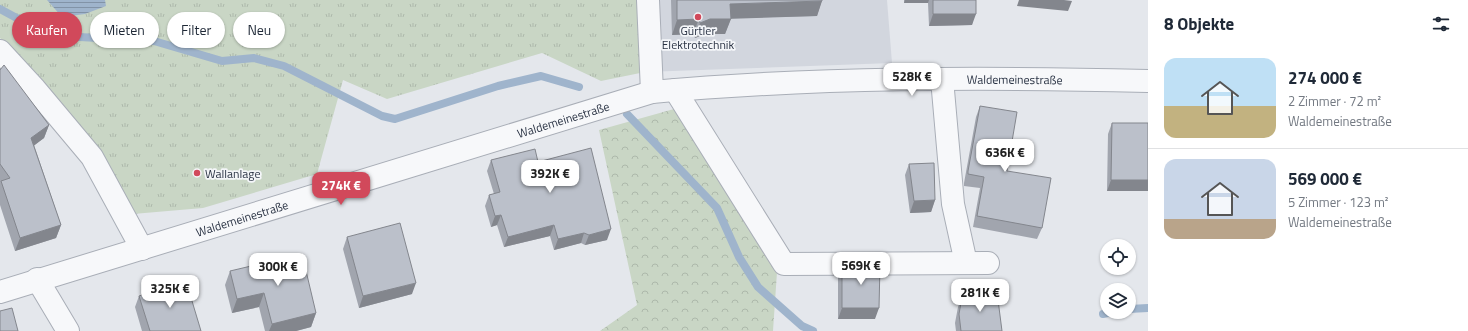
<!DOCTYPE html>
<html lang="de">
<head>
<meta charset="utf-8">
<style>
	:root { --surface:#fff; --page:#f6f6f7; --text:#1f2937; --muted:#747a83; --line:#e0e1e3; --accent:#d1495b }
	body { margin:0; font-family:"Titillium Web",sans-serif; background:var(--page); color:var(--text); height:100vh; display:flex; flex-direction:column; font-size:15px; white-space:nowrap }
	* { box-sizing:border-box; margin:0 }
	p { font-size:13px; color:var(--muted) }
	.icon { flex:none; width:22px; height:22px; fill:none; stroke:currentColor; stroke-width:2; stroke-linecap:round; stroke-linejoin:round }
	.map { position:relative; flex:1; overflow:hidden }
	.sheet { display:flex; flex-direction:column; background:var(--surface); width:320px }
	.sheet>* { flex:none }
	.hud { position:absolute; left:12px; top:12px; width:380px; height:36px; display:flex; gap:8px }
	.controls { position:absolute; left:1100px; top:239px; display:grid; gap:8px }
	.controls a { display:grid; place-items:center; width:36px; height:36px; border-radius:50%; background:var(--surface); box-shadow:0 1px 3px #0004; font-size:20px }
	.price { position:absolute; translate:-50% -34px; padding:0 9px; border-radius:8px; background:#fff; color:#222; font-size:13px; line-height:26px; filter:drop-shadow(0 1px 2px #0008) }
	.price::after { content:''; position:absolute; left:50%; top:24px; width:12px; height:9px; margin-left:-6px; background:inherit; clip-path:polygon(0 0,100% 0,50% 100%) }
	.price.on { background:var(--accent); color:#fff }
	ul { padding:0; list-style:none }
	li { display:flex; align-items:center; gap:12px; height:100px; padding:0 16px }
	li+li { border-top:1px solid var(--line) }
	li span { display:grid; place-items:center; flex:none; width:112px; height:80px; border-radius:12px; color:#555 }
	li>.icon { margin-inline-start:auto }
	span .icon { width:48px; height:48px; fill:#fffc; stroke-width:1 }
	li b { font-size:17px }
	h2 { display:flex; justify-content:space-between; align-items:center; height:48px; padding:0 16px; font-size:17px }
	.tag { padding:0 14px; border-radius:18px; background:var(--surface); box-shadow:0 1px 3px #0004; font-size:14px; line-height:36px }
	.tag.on { background:var(--accent); color:#fff }
	main { display:flex; flex:1; min-height:0 }
	.map>svg:first-child { display:block }
	.built { fill:#d2d6de }
	.grass { fill:url(#grass-tufts) }
	.forest { fill:url(#forest-crowns) }
	.water { fill:url(#water-rules) }
	.lines { fill:none; stroke-linecap:round; stroke-linejoin:round }
	.stream { stroke:#9fb4cc; stroke-width:8 }
	.minor-casing { stroke:#a9aeb7; stroke-width:24 }
	.minor { stroke:#f7f8fa; stroke-width:22 }
	.wall { fill:#a1a5ae }
	.shaded-wall { fill:#83868d }
	.building { fill:#bbc0ca; stroke:#83868d }
	.poi-dot { fill:#d1495b; stroke:#f4f6f9; stroke-width:1.5 }
	.labels { text-anchor:middle; dominant-baseline:central; stroke-width:3.5; stroke-linejoin:round; paint-order:stroke }
	.poi-label { font-size:12px; fill:#2b3445; stroke:#f4f6f9 }
	.street-label { font-size:12px; fill:#2b3445; stroke:#f4f6f9 }
</style>
</head>
<body>
<main>
<div class="map">
<svg width="1148" height="331" viewBox="0 0 1148 331">
	<defs>
		<pattern id="grass-tufts" width="24" height="20" patternUnits="userSpaceOnUse"><rect width="24" height="20" fill="#c9d6c5"/><path d="M3 7l-1-3M5 7V3M7 7l1-3M15 17l-1-3M17 17v-4M19 17l1-3" fill="none" stroke="#adb8ab"/></pattern>
		<pattern id="forest-crowns" width="20" height="18" patternUnits="userSpaceOnUse"><rect width="20" height="18" fill="#c9d6c5"/><path d="M2 6a3 3 0 1 1 6 0M12 15a3 3 0 1 1 6 0" fill="none" stroke="#adb8ab"/></pattern>
		<pattern id="water-rules" width="6" height="5" patternUnits="userSpaceOnUse"><rect width="6" height="5" fill="#9fb4cc"/><path d="M0 2.5h6" fill="none" stroke="#8293a7"/></pattern>
	</defs>
	<rect width="100%" height="100%" fill="#e4e7ec"/>
	<path class="built" d="M 641,0 L 887,0 L 892,63 L 645,72 Z"/>
	<path class="grass" d="M 0,0 L 641,0 L 645,72 L 601,81 L 542,53 L 387,99 L 343,80 L 317,174 L 203,208 L 133,214 L 111,177 L 38,75 L 0,38 Z"/>
	<path class="forest" d="M 674,109 L 777,272 L 773,331 L 600,331 L 637,305 L 599,130 Z"/>
	<path class="water" d="M 47,0 L 105,0 L 106,6 L 85,14 L 62,17 Z"/>
	<g class="lines">
		<path class="stream" d="M 0,9 L 24,22 L 61,36 L 154,41 L 222,61 L 254,58 L 284,66 L 382,116 L 395,119 L 498,86 L 541,76 L 579,87
			M 627,114 L 717,208 L 739,257 L 758,287 L 802,326 L 813,331
			M 1129,309 L 1148,308
			M 1103,314 L 1113,312"/>
		<g class="minor-casing">
			<g id="minor">
				<path d="M 648,0 L 652,92"/>
				<path d="M 0,51 L 35,89 L 92,157 L 142,249"/>
				<path d="M 942,79 L 953,204 L 966,263"/>
				<path d="M 675,90 L 784,264 L 988,263"/>
				<path d="M 37,279 L 68,331"/>
				<path id="s1" d="M 0,292 L 652,92 C 817,77 983,77 1148,81"/>
			</g>
		</g>
		<use href="#minor" class="minor"/>
	</g>
	<path class="wall" d="M 671,0 L 822,0 L 817,16 L 731,18 L 725,34 L 705,34 L 695,38 L 693,34 L 672,35 Z
		M 904,0 L 976,0 L 972,25 L 929,26 L 928,3 L 904,3 Z
		M 0,70 L 49,125 L 44,138 L 34,145 L 61,225 L 56,238 L 15,251 L 0,205 Z
		M 980,106 L 1007,171 L 1042,228 L 1037,239 L 973,227 L 980,188 L 964,186 L 964,183 L 976,117 Z
		M 1112,123 L 1148,123 L 1148,191 L 1107,191 L 1108,134 Z
		M 491,160 L 538,162 L 607,240 L 585,245 L 581,243 L 554,250 L 550,236 L 504,247 L 497,225 L 491,227 L 485,206 L 489,195 L 494,194 L 487,171 Z
		M 909,164 L 935,200 L 931,212 L 910,213 L 905,175 Z
		M 347,237 L 412,294 L 359,308 L 343,249 Z
		M 842,265 L 875,319 L 838,319 L 838,276 Z
		M 230,271 L 316,313 L 311,327 L 296,331 L 265,331 L 259,307 L 232,313 L 225,285 Z
		M 139,296 L 201,331 L 142,331 L 135,307 Z
		M 962,297 L 1002,331 L 956,331 L 955,323 L 958,307 Z"/>
	<path class="shaded-wall" d="M 905,0 L 929,0 L 928,3 L 904,3 Z
		M 1019,0 L 1064,0 L 1072,1 L 1068,11 L 1017,6 Z
		M 822,1 L 817,16 L 725,19 L 730,4 Z
		M 933,14 L 976,14 L 972,25 L 929,26 Z
		M 699,19 L 693,34 L 672,35 L 677,20 Z
		M 710,19 L 731,19 L 725,34 L 705,34 L 695,38 L 700,23 Z
		M 49,125 L 44,138 L 27,151 L 31,138 Z
		M 1111,180 L 1148,180 L 1148,191 L 1107,191 Z
		M 935,200 L 931,212 L 910,213 L 914,201 Z
		M 501,215 L 497,225 L 491,227 L 495,216 Z
		M 61,225 L 56,238 L 15,251 L 20,238 Z
		M 554,225 L 550,236 L 504,247 L 508,237 Z
		M 611,229 L 607,240 L 585,245 L 589,235 Z
		M 584,233 L 581,243 L 554,250 L 558,239 Z
		M 416,283 L 412,294 L 359,308 L 363,296 Z
		M 264,293 L 259,307 L 232,313 L 237,299 Z
		M 842,308 L 879,308 L 875,319 L 838,319 Z
		M 316,313 L 311,327 L 296,331 L 269,331 L 272,324 Z"/>
	<path class="building" d="M 677,0 L 822,0 L 822,1 L 730,4 L 731,19 L 710,19 L 700,23 L 699,19 L 677,20 Z
		M 933,0 L 976,0 L 976,14 L 933,14 Z
		M 4,65 L 49,125 L 31,138 L 61,225 L 20,238 L 1,181 L 10,178 L 0,164 L 0,70 Z
		M 980,106 L 1017,112 L 1007,171 L 1051,178 L 1042,228 L 977,216 L 984,177 L 968,174 L 968,171 Z
		M 1112,123 L 1148,123 L 1148,180 L 1111,180 Z
		M 591,148 L 611,229 L 589,235 L 584,233 L 558,239 L 554,225 L 508,237 L 501,215 L 495,216 L 489,195 L 500,192 L 491,160 L 535,149 L 538,162 Z
		M 934,163 L 935,200 L 914,201 L 909,164 Z
		M 400,223 L 416,283 L 363,296 L 347,237 Z
		M 302,254 L 316,313 L 272,324 L 264,293 L 237,299 L 230,271 Z
		M 842,265 L 880,265 L 879,308 L 842,308 Z
		M 186,281 L 201,331 L 150,331 L 139,296 Z
		M 997,292 L 1002,331 L 961,331 L 959,314 L 962,297 Z
		M 12,308 L 18,331 L 0,331 L 0,311 Z"/>
	<g class="poi-dot">
		<circle cx="698" cy="17" r="4"/>
		<circle cx="197" cy="173" r="4"/>
	</g>
	<g class="labels">
		<g class="poi-label">
			<text x="698" y="30">Gürtler<tspan x="698" dy="14">Elektrotechnik</tspan></text>
			<text x="205" y="173" text-anchor="start">Wallanlage</text>
		</g>
		<g class="street-label">
			<text stroke="none"><textPath href="#s1" startOffset="1045">Waldemeinestraße</textPath></text>
			<text stroke="none"><textPath href="#s1" startOffset="589">Waldemeinestraße</textPath></text>
			<text stroke="none"><textPath href="#s1" startOffset="253">Waldemeinestraße</textPath></text>
		</g>
	</g>
</svg>
<div class="controls">
<a><svg class="icon" aria-label="locate" viewBox="0 0 24 24"><circle cx="12" cy="12" r="6"/><path d="M12 2v4M12 18v4M2 12h4M18 12h4"/></svg></a>
<a><svg class="icon" aria-label="layers" viewBox="0 0 24 24"><path d="M12 4l9 5-9 5-9-5zM3 14l9 5 9-5"/></svg></a>
</div>
<b class="price" style="left:912px;top:97px">528K €</b>
<b class="price" style="left:1005px;top:173px">636K €</b>
<b class="price" style="left:550px;top:194px">392K €</b>
<b class="price on" style="left:341px;top:206px">274K €</b>
<b class="price" style="left:861px;top:286px">569K €</b>
<b class="price" style="left:278px;top:287px">300K €</b>
<b class="price" style="left:170px;top:309px">325K €</b>
<b class="price" style="left:980px;top:313px">281K €</b>
<div class="hud">
<a class="tag on">Kaufen</a>
<a class="tag">Mieten</a>
<a class="tag">Filter</a>
<a class="tag">Neu</a>
</div>
</div>
<section class="sheet">
<h2>8 Objekte<svg class="icon" aria-label="filters" viewBox="0 0 24 24"><path d="M4 7h16M4 17h16"/><circle cx="9" cy="7" r="2"/><circle cx="15" cy="17" r="2"/></svg></h2>
<ul>
<li><span style="background:linear-gradient(#bfe0f5 60%,#c2b280 0)"><svg class="icon" aria-label="home" viewBox="0 0 24 24"><path d="M3 11l9-7 9 7M6 9v11h12V9"/></svg></span><div><b>274 000 €</b><p>2 Zimmer · 72 m²</p><p>Waldemeinestraße</p></div></li>
<li><span style="background:linear-gradient(#c9d6e8 75%,#b9a48a 0)"><svg class="icon" aria-label="home" viewBox="0 0 24 24"><path d="M3 11l9-7 9 7M6 9v11h12V9"/></svg></span><div><b>569 000 €</b><p>5 Zimmer · 123 m²</p><p>Waldemeinestraße</p></div></li>
</ul>
</section>
</main>
</body>
</html>
